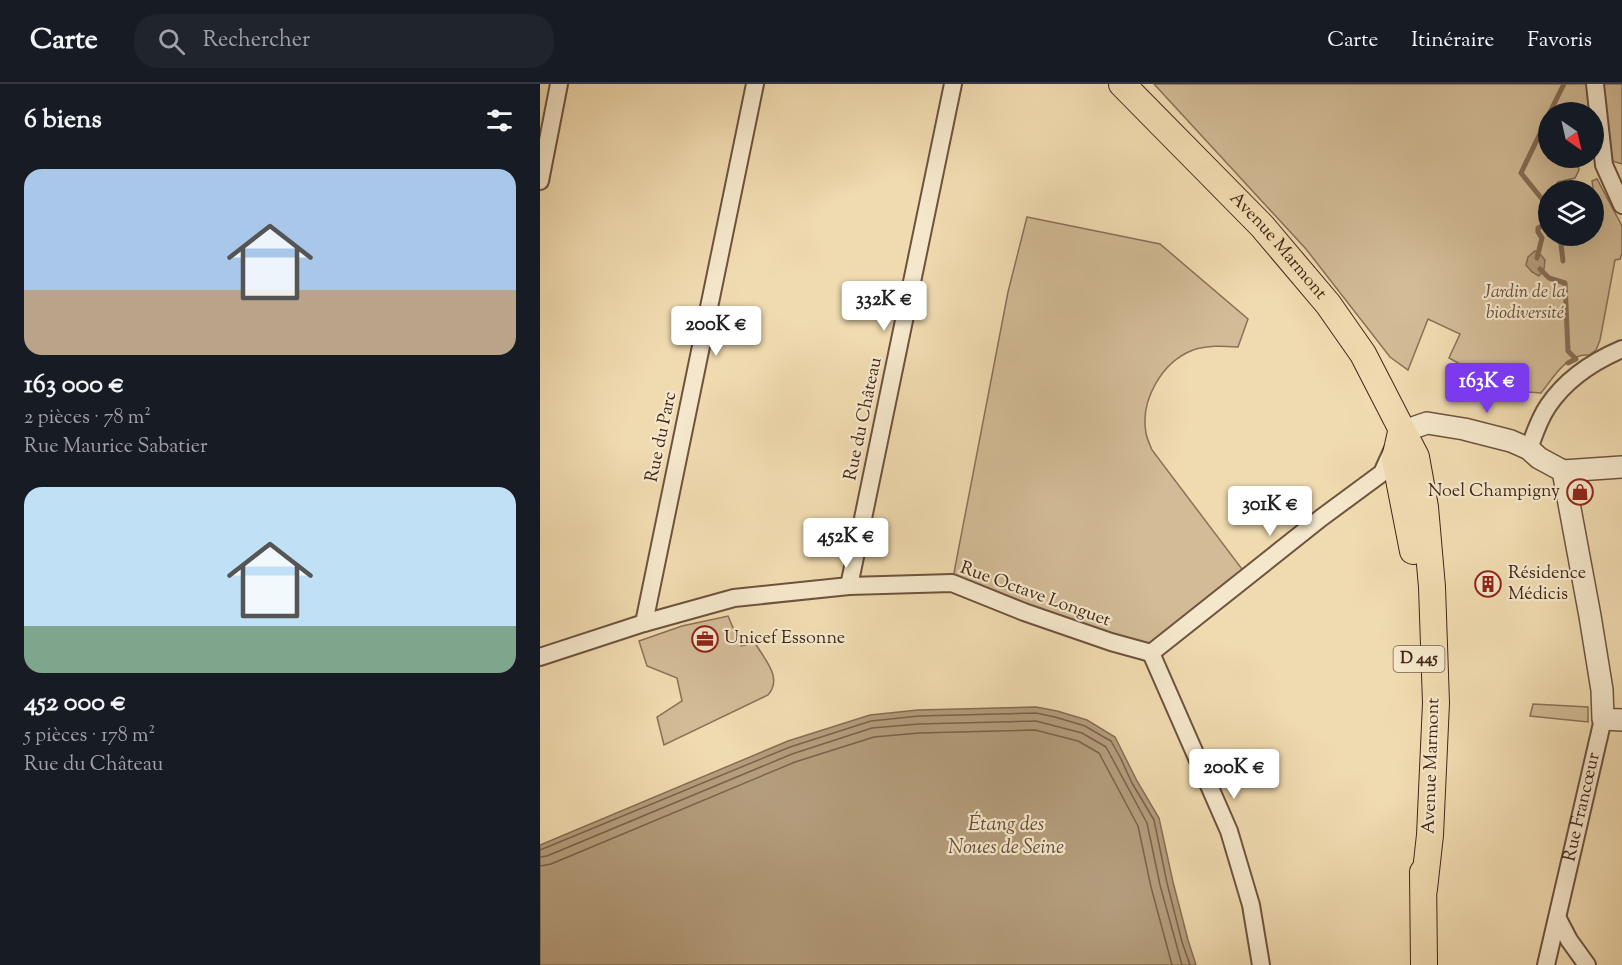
<!DOCTYPE html>
<html lang="fr">
<head>
<meta charset="utf-8">
<style>
	:root { --surface:#171b24; --page:#20242c; --text:#f1f3f6; --muted:#9ea1a6; --line:#363941; --accent:#7c3aed }
	body { margin:0; font-family:"Sorts Mill Goudy",serif; background:var(--page); color:var(--text); height:100vh; display:flex; flex-direction:column; font-size:22px; white-space:nowrap }
	* { box-sizing:border-box; margin:0 }
	p { font-size:20px; color:var(--muted) }
	.icon { flex:none; width:33px; height:33px; fill:none; stroke:currentColor; stroke-width:2; stroke-linecap:round; stroke-linejoin:round }
	.map { position:relative; flex:1; overflow:hidden }
	.side { display:flex; flex-direction:column; background:var(--surface); width:540px }
	.side>* { flex:none }
	.needle { width:39px; rotate:146deg }
	.tools { position:absolute; left:998px; top:18px; display:grid; gap:12px }
	.tools a { display:grid; place-items:center; width:66px; height:66px; border-radius:50%; background:var(--surface); box-shadow:0 6px 24px #0002; font-size:30px }
	.price { position:absolute; translate:-50% -51px; padding:0 14px; border-radius:6px; background:#fff; color:#222; font-size:20px; line-height:39px; filter:drop-shadow(0 2px 3px #0008) }
	.price::after { content:''; position:absolute; left:50%; top:36px; width:18px; height:14px; margin-left:-9px; background:inherit; clip-path:polygon(0 0,100% 0,50% 100%) }
	.price.selected { background:var(--accent); color:#fff }
	ul { padding:0; list-style:none }
	li { display:grid; align-content:center; gap:12px; height:318px; padding:0 24px }
	li span { display:grid; place-items:center; height:186px; border-radius:18px; color:#555 }
	li>.icon { margin-inline-start:auto }
	span .icon { width:108px; height:108px; fill:#fffc; stroke-width:1 }
	li b { font-size:26px }
	h2 { display:flex; justify-content:space-between; align-items:center; height:72px; padding:0 24px; font-size:26px }
	header { display:flex; align-items:center; gap:36px; box-sizing:border-box; height:84px; padding:0 30px; background:var(--surface); border-bottom:2px solid var(--line) }
	header strong { font-size:28px }
	nav { display:flex; gap:33px; margin-inline-start:auto; font-size:21px }
	.search { width:420px; height:54px; background:var(--page); display:flex; align-items:center; gap:15px; box-sizing:border-box; padding:0 21px; border-radius:24px; color:var(--muted); font-size:22px }
	main { display:flex; flex:1; min-height:0 }
	.map>svg:first-child { display:block }
	.green { fill:#d2bb96; stroke:#8a7058; stroke-width:1.5 }
	.water { fill:#b49d7c; stroke:#866d54; stroke-width:1.5 }
	.lines { fill:none; stroke-linecap:round; stroke-linejoin:round }
	.shore { stroke:#7a624a; stroke-width:1.5 }
	.stream { stroke:#866d54; stroke-width:5 }
	.minor-casing { stroke:#6d533e; stroke-width:20 }
	.tertiary-casing { stroke:#6d533e; stroke-width:24 }
	.primary-casing { stroke:#412619; stroke-width:28 }
	.minor { stroke:#f5e7cb; stroke-width:16 }
	.tertiary { stroke:#f5e7cb; stroke-width:21 }
	.primary { stroke:#f0daaf; stroke-width:26 }
	.labels { text-anchor:middle; dominant-baseline:central; stroke-width:4.5; stroke-linejoin:round; paint-order:stroke }
	.shield { fill:#f5e7cb; stroke:#77604e; stroke-width:1.5 }
	.shield-label { font-size:16px; font-weight:bold; fill:#412619 }
	.street-label { font-size:18px; fill:#412619; stroke:#f5e7cb }
	.park-label { font-size:18px; font-style:italic; fill:#654b38; stroke:#f5e7cb }
	.poi-label { font-size:18px; fill:#412619; stroke:#f5e7cb; text-anchor:start }
	.water-label { font-size:20px; font-style:italic; fill:#644a37; stroke:#f5e7cb }
</style>
</head>
<body>
<header>
<strong>Carte</strong>
<div class="search"><svg class="icon" aria-label="search" viewBox="0 0 24 24"><circle cx="10" cy="10" r="6"/><path d="M15 15l6 6"/></svg>Rechercher</div>
<nav><a>Carte</a><a>Itinéraire</a><a>Favoris</a></nav>
</header>
<main>
<section class="side">
<h2>6 biens<svg class="icon" aria-label="filters" viewBox="0 0 24 24"><path d="M4 7h16M4 17h16"/><circle cx="9" cy="7" r="2"/><circle cx="15" cy="17" r="2"/></svg></h2>
<ul>
<li><span style="background:linear-gradient(#a9c7e8 65%,#b9a48a 0)"><svg class="icon" aria-label="home" viewBox="0 0 24 24"><path d="M3 11l9-7 9 7M6 9v11h12V9"/></svg></span><div><b>163 000 €</b><p>2 pièces · 78 m²</p><p>Rue Maurice Sabatier</p></div></li>
<li><span style="background:linear-gradient(#bfe0f5 75%,#7fa58c 0)"><svg class="icon" aria-label="home" viewBox="0 0 24 24"><path d="M3 11l9-7 9 7M6 9v11h12V9"/></svg></span><div><b>452 000 €</b><p>5 pièces · 178 m²</p><p>Rue du Château</p></div></li>
</ul>
</section>
<div class="map">
<svg width="1082" height="881" viewBox="0 0 1082 881">
	<rect width="100%" height="100%" fill="#f0daaf"/>
	<filter id="stains"><feTurbulence type="fractalNoise" baseFrequency=".00333" numOctaves="4"/><feColorMatrix values="0 0 0 0 .2 0 0 0 0 .09 0 0 0 0 .02 0 0 0 .5 -.17"/></filter>
	<radialGradient id="worn" r=".72"><stop offset=".6" stop-color="#630" stop-opacity="0"/><stop offset="1" stop-color="#630" stop-opacity=".3"/></radialGradient>
	<path class="green" d="M 614,0 L 1082,0 L 1082,80 L 1053,71 L 1053,28 L 1008,28 L 1008,74 L 1043,74 L 1038,80 L 1039,86 L 1035,94 L 1018,98 L 1011,106 L 1008,106 L 1008,152 L 1053,152 L 1054,111 L 1052,97 L 1057,95 L 1082,142 L 1082,169 L 1080,175 L 1075,176 L 1060,256 L 1056,266 L 1049,271 C 1027,269 1014,293 1001,309 L 972,307 L 961,303 L 909,274 L 920,250 L 888,235 L 868,286 L 850,273 L 766,165 Z
		M 487,133 L 620,160 L 708,235 L 698,263 C 683,262 667,261 653,266 C 622,278 600,316 606,349 C 607,355 610,361 612,366 L 708,493 L 611,569 L 412,499 L 468,208 Z
		M 188,532 L 201,562 L 215,559 C 225,576 243,594 228,611 L 124,661 L 117,633 L 142,617 L 137,594 L 107,582 L 99,557 L 142,542 Z
		M 993,620 L 1048,623 L 1048,638 L 990,632 Z"/>
	<path class="water" d="M 995,167 L 999,169 L 1005,176 L 1004,185 L 999,192 L 992,188 L 986,181 L 988,173 Z
		M 496,623 L 517,627 L 547,636 L 575,653 L 597,697 L 619,734 L 633,798 L 648,856 L 656,881 L 0,881 L 0,761 L 248,657 L 330,631 L 378,626 Z"/>
	<g class="lines">
		<path class="shore" d="M 0,766 L 250,663 L 331,637 L 379,632 L 496,629 L 515,633 L 545,642 L 562,652 L 571,657 L 580,673 L 592,699 L 614,736 L 627,799 L 642,858 L 650,881
			M 0,773 L 7,772 L 252,670 L 332,644 L 379,640 L 496,637 L 542,649 L 566,663 L 607,739 L 620,801 L 642,881
			M 0,782 L 11,780 L 255,678 L 334,653 L 379,649 L 495,646 L 538,657 L 559,669 L 598,742 L 611,803 L 632,881"/>
		<path class="stream" d="M 1010,28 L 1024,0
			M 1020,152 L 1023,177
			M 997,174 L 1002,154 L 998,148 L 998,144 L 1008,139 L 1002,115 L 981,89 L 1008,33
			M 1000,185 L 1009,194 L 1025,199 L 1028,267 L 1036,275 L 1028,279"/>
		<g class="minor-casing">
			<g id="minor">
				<path d="M 1055,0 L 1064,81 L 1082,121"/>
				<path d="M 0,97 L 19,0"/>
				<path d="M 989,365 C 994,351 999,335 1008,322 C 1026,295 1054,277 1082,265"/>
				<path d="M 309,502 L 413,0"/>
				<path d="M 104,539 L 215,0"/>
				<path d="M 611,569 L 781,434 L 842,389 L 853,365"/>
				<path d="M 611,569 L 689,747 L 711,821 L 721,881"/>
				<path d="M 0,573 L 104,539 L 194,514 L 309,502 L 412,499 L 484,528 L 571,558 L 611,569"/>
				<path d="M 1018,835 L 1029,856 L 1047,881"/>
				<path id="s1" d="M 1006,881 L 1063,635"/>
			</g>
		</g>
		<g class="tertiary-casing">
			<path id="tertiary" d="M 861,348 L 887,339 L 924,345 L 971,357 L 989,365 L 999,374 L 1023,387 L 1082,383
				M 1023,387 L 1050,532 L 1062,606 L 1063,635 L 1082,636"/>
		</g>
		<g class="primary-casing">
			<g id="primary">
				<path id="s2" d="M 582,0 L 722,142 L 788,220 L 823,270 L 876,373 L 885,423 L 892,503 L 896,619 L 890,751 L 884,805"/>
				<path d="M 861,348 L 855,375 L 873,467"/>
				<path d="M 883,788 L 884,881"/>
			</g>
		</g>
		<use href="#minor" class="minor"/>
		<use href="#tertiary" class="tertiary"/>
		<use href="#primary" class="primary"/>
	</g>
	<defs>
		<g id="shop-ring" transform="scale(1.35)"><circle r="9.5" fill="#f5e7cb" stroke="#8f2418" stroke-width="1.5"/><path d="M-5-2.5h2.3a2.7 3.5 0 0 1 5.4 0H5L5.5 6h-11ZM-1.5-2.5h3a1.5 2.3 0 0 0-3 0Z" fill="#8f2418"/></g>
		<g id="building-ring" transform="scale(1.35)"><circle r="9.5" fill="#f5e7cb" stroke="#8f2418" stroke-width="1.5"/><path d="M-4-6H4V6H1V3H-1V6H-4ZM-2.5-4.3h1.7v1.8h-1.7ZM.8-4.3h1.7v1.8H.8ZM-2.5-1h1.7V.8h-1.7ZM.8-1h1.7V.8H.8Z" fill="#8f2418"/></g>
		<g id="office-ring" transform="scale(1.35)"><circle r="9.5" fill="#f5e7cb" stroke="#8f2418" stroke-width="1.5"/><path d="M-6-3h4V-5.5h4V-3h4V5H-6ZM-1-4.5V-3h2v-1.5ZM-6 0V1H6V0Z" fill="#8f2418"/></g>
	</defs>
	<g fill-rule="evenodd">
		<use href="#shop-ring" x="1040" y="408"/>
		<use href="#building-ring" x="948" y="500"/>
		<use href="#office-ring" x="165" y="555"/>
	</g>
	<g class="labels">
		<rect class="shield" x="853.5" y="562" width="51" height="26" rx="4.5"/>
		<g class="shield-label">
			<text x="879" y="575">D 445</text>
		</g>
		<g class="street-label">
			<text stroke="none"><textPath href="#s2" startOffset="225">Avenue Marmont</textPath></text>
			<text transform="translate(324 335) rotate(-78)">Rue du Château</text>
			<text transform="translate(122 353) rotate(-78)">Rue du Parc</text>
			<text transform="translate(495 511) rotate(20)">Rue Octave Longuet</text>
			<text transform="translate(892 682) rotate(-88)">Avenue Marmont</text>
			<text stroke="none"><textPath href="#s1" startOffset="162">Rue Francœur</textPath></text>
		</g>
		<g class="park-label">
			<text x="985" y="209">Jardin de la<tspan x="985" dy="21">biodiversité</tspan></text>
		</g>
		<g class="poi-label">
			<text x="1020" y="408" text-anchor="end">Noel Champigny</text>
			<text x="968" y="490">Résidence<tspan x="968" dy="21">Médicis</tspan></text>
			<text x="184" y="555">Unicef Essonne</text>
		</g>
		<g class="water-label">
			<text x="466" y="741">Étang des<tspan x="466" dy="23">Noues de Seine</tspan></text>
		</g>
	</g>
	<rect width="100%" height="100%" filter="url(#stains)"/>
	<rect width="100%" height="100%" fill="url(#worn)"/>
</svg>
<div class="tools">
<a><svg class="needle" viewBox="-14 -14 28 28"><path d="M0-13l5 13h-10z" fill="#e53935"/><path d="M0 13l5-13h-10z" fill="#9ea1a6"/></svg></a>
<a><svg class="icon" aria-label="layers" viewBox="0 0 24 24"><path d="M12 4l9 5-9 5-9-5zM3 14l9 5 9-5"/></svg></a>
</div>
<b class="price" style="left:344px;top:248px">332K €</b>
<b class="price" style="left:176px;top:273px">200K €</b>
<b class="price selected" style="left:947px;top:330px">163K €</b>
<b class="price" style="left:730px;top:453px">301K €</b>
<b class="price" style="left:306px;top:485px">452K €</b>
<b class="price" style="left:694px;top:716px">200K €</b>
</div>
</main>
</body>
</html>
